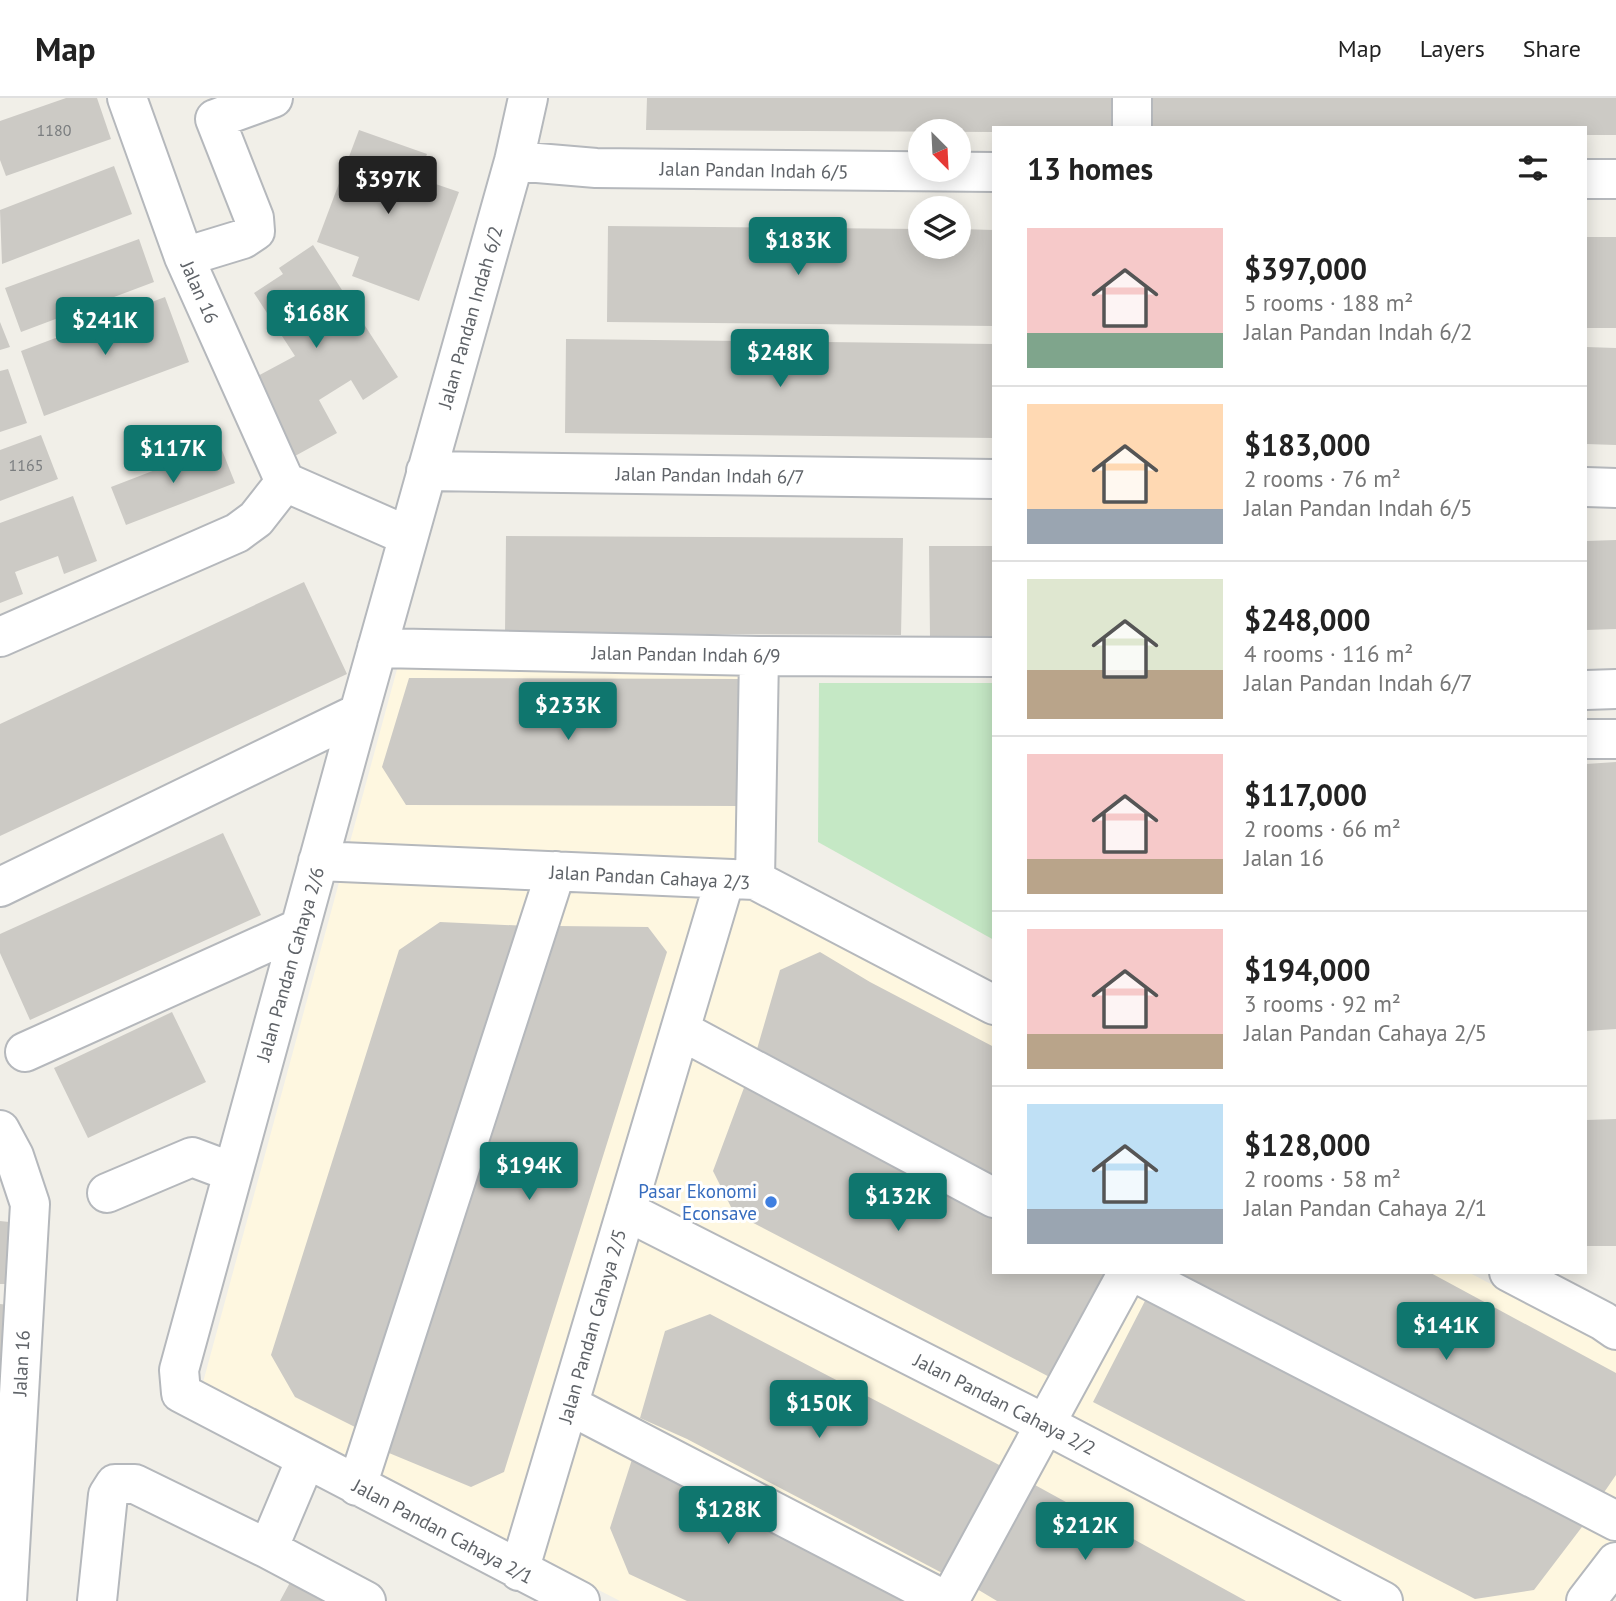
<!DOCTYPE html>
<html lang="en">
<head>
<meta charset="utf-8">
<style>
	:root { --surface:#fff; --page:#f2f2f2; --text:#222; --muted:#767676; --line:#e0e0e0; --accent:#0f766e }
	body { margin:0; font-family:"PT Sans",sans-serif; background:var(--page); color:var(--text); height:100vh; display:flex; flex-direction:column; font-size:26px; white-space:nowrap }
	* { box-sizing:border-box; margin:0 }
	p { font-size:23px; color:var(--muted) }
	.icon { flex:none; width:38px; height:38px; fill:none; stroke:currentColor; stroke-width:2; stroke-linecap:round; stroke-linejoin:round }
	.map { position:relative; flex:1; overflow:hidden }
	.drawer { position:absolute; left:992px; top:28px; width:595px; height:1148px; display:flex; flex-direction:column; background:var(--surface); border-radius:0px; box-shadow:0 4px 18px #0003 }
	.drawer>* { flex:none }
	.needle { width:46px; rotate:156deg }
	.buttons { position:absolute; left:908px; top:21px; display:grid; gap:14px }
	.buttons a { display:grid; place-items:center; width:63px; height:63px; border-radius:50%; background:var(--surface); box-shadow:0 4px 18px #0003; font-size:35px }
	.price { position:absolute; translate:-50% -60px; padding:0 16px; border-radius:7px; background:var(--accent); color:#fff; font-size:23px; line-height:46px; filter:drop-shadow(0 2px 4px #0008) }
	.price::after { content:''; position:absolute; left:50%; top:42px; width:21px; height:16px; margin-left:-10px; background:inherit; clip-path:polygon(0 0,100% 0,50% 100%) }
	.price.current { background:#222; color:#fff }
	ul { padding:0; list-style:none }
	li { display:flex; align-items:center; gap:21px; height:175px; padding:0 35px }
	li+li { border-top:2px solid var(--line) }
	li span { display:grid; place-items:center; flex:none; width:196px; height:140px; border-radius:0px; color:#555 }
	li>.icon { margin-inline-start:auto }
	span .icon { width:84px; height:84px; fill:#fffc; stroke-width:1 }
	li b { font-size:30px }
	h2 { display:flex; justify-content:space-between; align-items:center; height:84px; padding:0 35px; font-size:30px }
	header { display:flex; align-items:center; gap:42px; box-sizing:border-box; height:98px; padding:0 35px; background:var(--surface); border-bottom:2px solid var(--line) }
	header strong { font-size:33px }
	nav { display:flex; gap:38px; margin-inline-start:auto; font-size:24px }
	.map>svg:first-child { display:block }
	.commercial { fill:#fef7e0 }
	.green { fill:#c5e8c5 }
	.building { fill:#cccac5 }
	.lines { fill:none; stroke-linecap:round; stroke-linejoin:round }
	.minor-casing { stroke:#b5b8bc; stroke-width:42 }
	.minor { stroke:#fff; stroke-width:38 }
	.shop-dot { fill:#3f7fe0; stroke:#fff; stroke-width:2.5 }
	.labels { text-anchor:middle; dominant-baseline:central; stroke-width:6; stroke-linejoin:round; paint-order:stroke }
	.number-label { font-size:16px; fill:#7a7d7f }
	.street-label { font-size:19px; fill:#5f6368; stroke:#fff }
	.shop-label { font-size:19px; fill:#366cbe; stroke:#fff; text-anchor:end }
</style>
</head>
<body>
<header>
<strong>Map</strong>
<nav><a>Map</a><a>Layers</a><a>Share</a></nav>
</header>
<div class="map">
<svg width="1616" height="1503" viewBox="0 0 1616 1503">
	<rect width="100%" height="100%" fill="#f1efe8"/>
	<path class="commercial" d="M 399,564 L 750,571 L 747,794 L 994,924 L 994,1174 L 1468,1174 L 1616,1252 L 1616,1442 L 1569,1503 L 620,1503 L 202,1288 Z"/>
	<path class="green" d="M 819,585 L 994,585 L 994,842 L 818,744 Z"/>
	<path class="building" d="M 66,0 L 97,0 L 111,41 L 6,78 L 0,62 L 0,23 Z
		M 647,0 L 1121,0 L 1121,30 L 994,30 L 994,34 L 646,32 Z
		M 1153,0 L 1616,0 L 1616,37 L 1586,37 L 1586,30 L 1153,30 Z
		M 359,32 L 427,56 L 418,80 L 459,94 L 419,203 L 352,178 L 359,159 L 317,144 Z
		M 114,68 L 132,116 L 2,166 L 0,112 Z
		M 608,128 L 920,131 L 920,149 L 959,149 L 959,131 L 994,132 L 994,228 L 607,224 Z
		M 1586,139 L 1616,139 L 1616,230 L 1586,230 Z
		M 139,141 L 154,184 L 21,234 L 5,190 Z
		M 313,147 L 398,279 L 363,302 L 351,282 L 319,302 L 337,335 L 295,358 L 252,281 L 295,258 L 254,195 L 283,176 L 279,170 Z
		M 165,199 L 189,264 L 44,318 L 21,253 Z
		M 0,224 L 10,249 L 0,252 Z
		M 566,241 L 994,246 L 994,340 L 565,335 Z
		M 1586,249 L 1616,250 L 1616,347 L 1586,346 Z
		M 8,271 L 27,325 L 0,334 L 0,273 Z
		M 41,337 L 58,381 L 0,403 L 0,352 Z
		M 220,347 L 235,385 L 126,427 L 111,389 Z
		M 73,398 L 97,463 L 64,476 L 58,458 L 15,474 L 23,496 L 0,505 L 0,425 Z
		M 506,438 L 903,440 L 901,537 L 505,535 Z
		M 1616,442 L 1616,531 L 1586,532 L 1586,443 Z
		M 929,448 L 994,448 L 994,540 L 930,540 Z
		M 304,484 L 347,576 L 0,738 L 0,626 Z
		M 409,580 L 741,581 L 741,708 L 406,707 L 382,669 Z
		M 1616,664 L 1616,931 L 1586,933 L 1586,666 Z
		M 223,735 L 261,817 L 30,922 L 0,855 L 0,836 Z
		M 440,824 L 529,828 L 367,1335 L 295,1299 L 271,1257 L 399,852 Z
		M 557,828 L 648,829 L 667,854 L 504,1374 L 471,1389 L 389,1355 L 491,1028 Z
		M 820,854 L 870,884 L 994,949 L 994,1084 L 755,958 L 780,872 Z
		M 172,914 L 206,984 L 88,1040 L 54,970 Z
		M 745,987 L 994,1114 L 994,1174 L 1109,1174 L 1061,1285 L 734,1115 L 713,1073 Z
		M 1616,1021 L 1616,1148 L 1586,1148 L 1586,1022 Z
		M 0,1123 L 9,1124 L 7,1186 L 0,1186 Z
		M 1164,1174 L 1429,1174 L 1616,1275 L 1616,1377 L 1596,1406 Z
		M 1147,1199 L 1585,1425 L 1534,1492 L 1475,1501 L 1122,1319 L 1093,1304 Z
		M 0,1206 L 10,1207 L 4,1260 L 0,1259 Z
		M 710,1216 L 1003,1369 L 946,1477 L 687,1341 L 640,1320 L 665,1233 Z
		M 636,1349 L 929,1503 L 687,1503 L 629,1476 L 610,1430 Z
		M 1035,1387 L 1246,1503 L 997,1503 L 977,1491 Z
		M 294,1477 L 342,1503 L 280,1503 Z"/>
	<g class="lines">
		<g class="minor-casing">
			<path id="minor" d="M 127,0 L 184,159 L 285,384
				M 528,0 L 514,63 L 359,615 L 179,1272 L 181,1295 L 580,1503
				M 1132,30 L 1132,0
				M 514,63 L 596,70 L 994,74
				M 1586,81 L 1616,81
				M 184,159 L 243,141 L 255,133 L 254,120 L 215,21 L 273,0
				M 426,373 L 994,381
				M 1586,389 L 1616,390
				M 0,539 L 237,435 L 256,421 L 285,384 L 408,438
				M 377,550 L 759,558 L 994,559
				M 1586,592 L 1616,591
				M 1586,641 L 1616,641
				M 318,763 L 755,782 L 994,907
				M 755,782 L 759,558
				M 0,789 L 359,615
				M 680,932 L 994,1100
				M 25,954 L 300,830
				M 0,1032 L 14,1058 L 30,1106 L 7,1503
				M 107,1095 L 192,1059 L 232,1074
				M 626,1113 L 1043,1325 L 1383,1503
				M 1134,1174 L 1616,1423
				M 1509,1174 L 1603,1223 L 1616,1232
				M 569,1307 L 946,1503
				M 357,1388 L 556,773
				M 268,1451 L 306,1361
				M 519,1473 L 725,781
				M 97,1503 L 108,1397 L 115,1386 L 135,1386 L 268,1451 L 366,1503
				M 949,1503 L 1128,1174
				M 1586,1503 L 1616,1464"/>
		</g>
		<use href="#minor" class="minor"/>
	</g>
	<circle class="shop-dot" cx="771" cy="1104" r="7"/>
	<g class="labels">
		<g class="number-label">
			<text x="54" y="32">1180</text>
			<text x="26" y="367">1165</text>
		</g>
		<g class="street-label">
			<text transform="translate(754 72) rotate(1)">Jalan Pandan Indah 6/5</text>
			<text transform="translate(200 194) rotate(66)">Jalan 16</text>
			<text transform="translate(470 219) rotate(-74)">Jalan Pandan Indah 6/2</text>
			<text transform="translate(710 377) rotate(1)">Jalan Pandan Indah 6/7</text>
			<text transform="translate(686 556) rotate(1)">Jalan Pandan Indah 6/9</text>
			<text transform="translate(650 779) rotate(3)">Jalan Pandan Cahaya 2/3</text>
			<text transform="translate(290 866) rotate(-74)">Jalan Pandan Cahaya 2/6</text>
			<text transform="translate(592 1228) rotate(-74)">Jalan Pandan Cahaya 2/5</text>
			<text transform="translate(21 1265) rotate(-87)">Jalan 16</text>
			<text transform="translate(1005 1306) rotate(27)">Jalan Pandan Cahaya 2/2</text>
			<text transform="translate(443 1433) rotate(28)">Jalan Pandan Cahaya 2/1</text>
		</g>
		<g class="shop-label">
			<text x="757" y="1093">Pasar Ekonomi<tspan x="757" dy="22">Econsave</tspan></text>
		</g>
	</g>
</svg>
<div class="buttons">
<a><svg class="needle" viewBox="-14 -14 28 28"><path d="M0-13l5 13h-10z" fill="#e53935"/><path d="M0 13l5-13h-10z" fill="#767676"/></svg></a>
<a><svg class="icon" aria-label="layers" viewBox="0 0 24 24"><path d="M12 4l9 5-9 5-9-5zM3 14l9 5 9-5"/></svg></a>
</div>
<b class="price current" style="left:388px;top:118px">$397K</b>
<b class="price" style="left:798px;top:179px">$183K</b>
<b class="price" style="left:316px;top:252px">$168K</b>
<b class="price" style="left:105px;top:259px">$241K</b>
<b class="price" style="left:780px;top:291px">$248K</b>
<b class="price" style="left:173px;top:387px">$117K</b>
<b class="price" style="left:568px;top:644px">$233K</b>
<b class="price" style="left:529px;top:1104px">$194K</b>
<b class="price" style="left:898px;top:1135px">$132K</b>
<b class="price" style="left:1446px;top:1264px">$141K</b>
<b class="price" style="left:819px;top:1342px">$150K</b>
<b class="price" style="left:728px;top:1448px">$128K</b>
<b class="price" style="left:1085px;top:1464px">$212K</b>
<section class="drawer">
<h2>13 homes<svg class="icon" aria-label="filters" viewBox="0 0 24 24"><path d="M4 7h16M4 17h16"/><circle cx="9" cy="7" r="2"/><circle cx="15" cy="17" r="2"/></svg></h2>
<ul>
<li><span style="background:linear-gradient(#f6c9c9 75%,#7fa58c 0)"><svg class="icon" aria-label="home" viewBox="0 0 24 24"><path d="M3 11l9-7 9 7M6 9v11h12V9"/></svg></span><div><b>$397,000</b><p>5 rooms · 188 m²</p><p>Jalan Pandan Indah 6/2</p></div></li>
<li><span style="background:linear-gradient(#ffd9b3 75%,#9aa5b1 0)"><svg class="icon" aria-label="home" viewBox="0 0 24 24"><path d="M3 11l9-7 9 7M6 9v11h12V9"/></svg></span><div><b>$183,000</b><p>2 rooms · 76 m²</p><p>Jalan Pandan Indah 6/5</p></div></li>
<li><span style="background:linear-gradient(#dfe7d0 65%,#b9a48a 0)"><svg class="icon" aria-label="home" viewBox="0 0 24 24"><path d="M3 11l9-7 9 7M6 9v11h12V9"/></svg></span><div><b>$248,000</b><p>4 rooms · 116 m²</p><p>Jalan Pandan Indah 6/7</p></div></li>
<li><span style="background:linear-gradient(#f6c9c9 75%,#b9a48a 0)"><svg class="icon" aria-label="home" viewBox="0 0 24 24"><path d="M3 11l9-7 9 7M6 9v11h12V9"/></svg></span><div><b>$117,000</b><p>2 rooms · 66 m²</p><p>Jalan 16</p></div></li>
<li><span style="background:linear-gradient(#f6c9c9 75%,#b9a48a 0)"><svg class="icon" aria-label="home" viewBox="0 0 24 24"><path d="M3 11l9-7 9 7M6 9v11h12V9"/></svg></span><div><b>$194,000</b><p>3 rooms · 92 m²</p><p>Jalan Pandan Cahaya 2/5</p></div></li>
<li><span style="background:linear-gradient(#bfe0f5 75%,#9aa5b1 0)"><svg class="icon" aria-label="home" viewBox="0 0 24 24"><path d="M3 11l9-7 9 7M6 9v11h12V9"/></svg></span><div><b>$128,000</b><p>2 rooms · 58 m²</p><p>Jalan Pandan Cahaya 2/1</p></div></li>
</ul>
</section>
</div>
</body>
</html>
